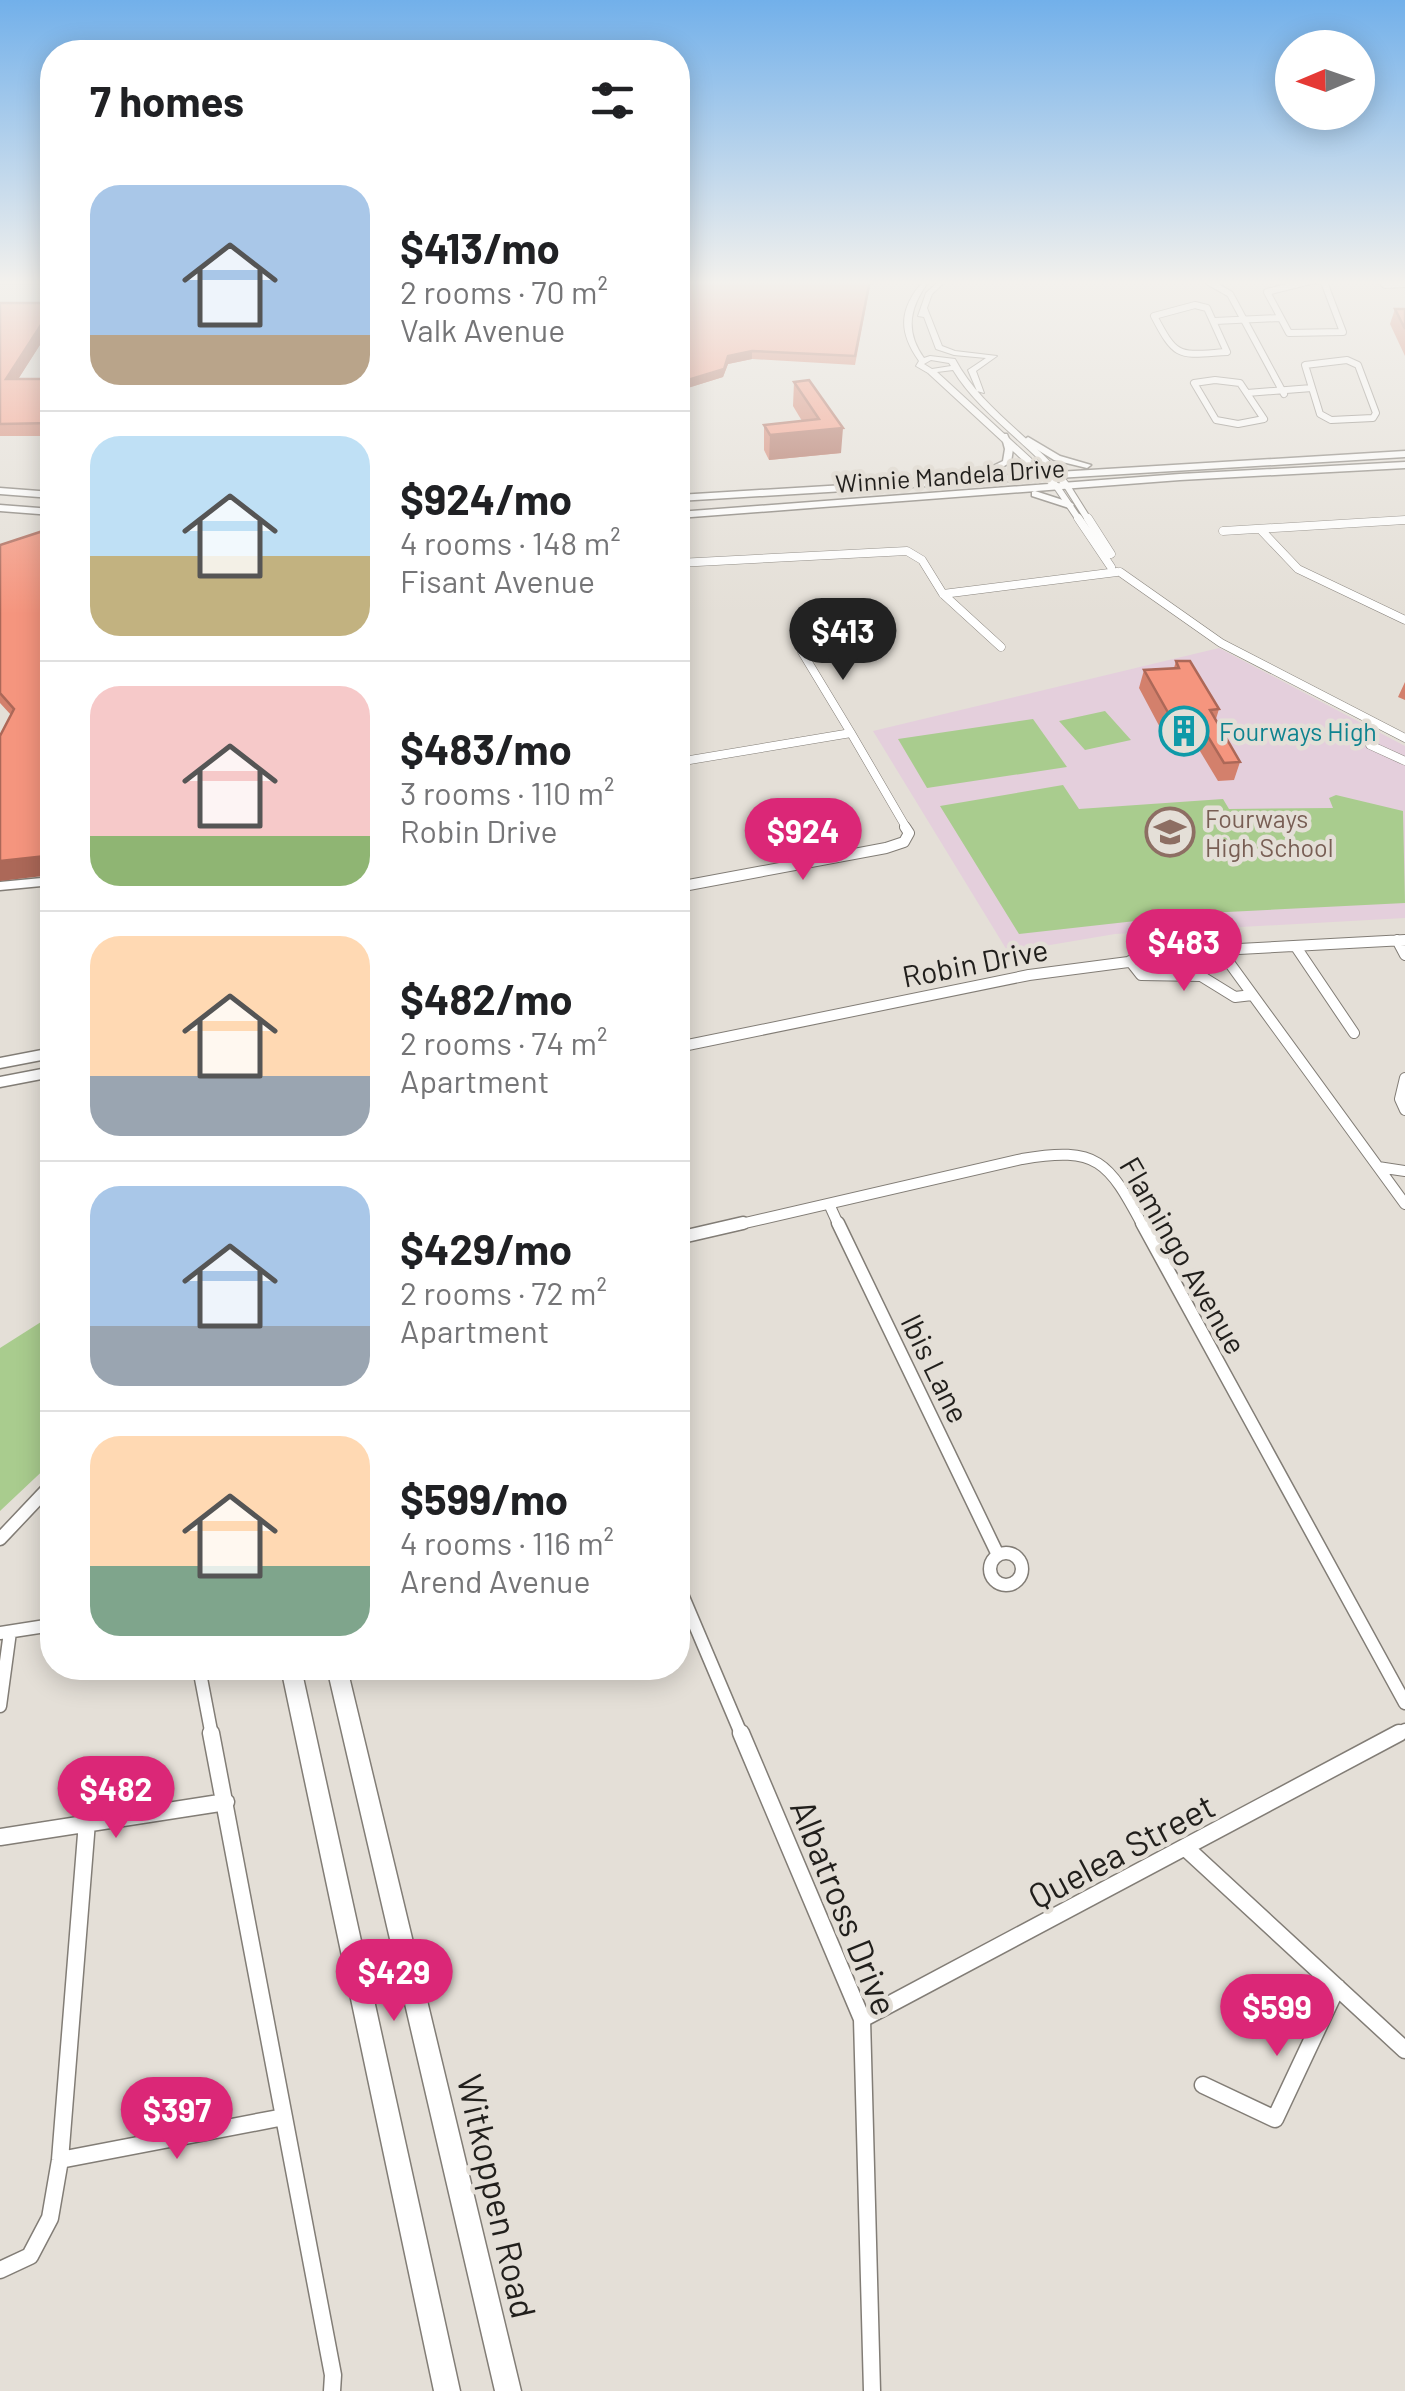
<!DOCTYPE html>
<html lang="en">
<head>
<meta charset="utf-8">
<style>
	:root { --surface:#fff; --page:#f2f2f2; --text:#202124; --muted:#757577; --line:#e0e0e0; --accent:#db2777 }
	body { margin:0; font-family:Barlow,sans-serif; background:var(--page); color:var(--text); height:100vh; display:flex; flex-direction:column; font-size:38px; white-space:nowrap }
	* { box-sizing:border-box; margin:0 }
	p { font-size:32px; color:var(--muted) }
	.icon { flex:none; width:55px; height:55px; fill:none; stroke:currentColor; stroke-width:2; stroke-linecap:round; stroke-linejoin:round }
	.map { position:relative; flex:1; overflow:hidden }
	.details { position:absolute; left:40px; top:40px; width:650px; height:1640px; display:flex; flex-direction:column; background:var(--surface); border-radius:40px; box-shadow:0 5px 25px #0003 }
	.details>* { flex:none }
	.needle { width:65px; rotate:268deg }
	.buttons { position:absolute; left:1275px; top:30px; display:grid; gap:20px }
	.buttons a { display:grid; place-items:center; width:100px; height:100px; border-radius:50%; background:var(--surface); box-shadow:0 5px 25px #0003; font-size:50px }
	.price { position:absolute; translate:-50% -85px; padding:0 22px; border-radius:35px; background:var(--accent); color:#fff; font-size:32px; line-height:65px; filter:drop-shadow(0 2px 5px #0008) }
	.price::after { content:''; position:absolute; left:50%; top:60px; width:30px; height:22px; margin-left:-15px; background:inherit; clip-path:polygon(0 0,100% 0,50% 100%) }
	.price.selected { background:#222; color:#fff }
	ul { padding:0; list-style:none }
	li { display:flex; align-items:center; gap:30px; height:250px; padding:0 50px }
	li+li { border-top:2px solid var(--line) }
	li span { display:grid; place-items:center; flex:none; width:280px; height:200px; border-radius:30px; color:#555 }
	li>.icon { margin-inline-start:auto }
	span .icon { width:120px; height:120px; fill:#fffc; stroke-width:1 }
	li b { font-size:42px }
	h2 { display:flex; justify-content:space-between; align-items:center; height:120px; padding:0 50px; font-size:42px }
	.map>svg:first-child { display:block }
	.education { fill:#e4cfdc }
	.green { fill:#a9cc8e }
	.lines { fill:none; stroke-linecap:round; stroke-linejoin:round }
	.minor-far4-casing { stroke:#827d76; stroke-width:8 }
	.minor-far3-casing { stroke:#827d76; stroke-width:9 }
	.minor-far2-casing { stroke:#827d76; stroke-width:12 }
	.minor-far1-casing { stroke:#827d76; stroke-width:15 }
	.minor-casing { stroke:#827d76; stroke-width:19 }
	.tertiary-casing { stroke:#827d76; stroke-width:2 }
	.secondary-casing { stroke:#827d76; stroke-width:3 }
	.minor-far4 { stroke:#fff; stroke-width:6 }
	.minor-far3 { stroke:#fff; stroke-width:8 }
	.minor-far2 { stroke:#fff; stroke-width:10 }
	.minor-far1 { stroke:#fff; stroke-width:12 }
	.minor { stroke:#fff; stroke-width:16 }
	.tertiary { fill:#fff; fill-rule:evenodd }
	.secondary { fill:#fff; fill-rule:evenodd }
	.wall { fill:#d3806c }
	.shaded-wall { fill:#ac6858 }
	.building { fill:#f5957e; stroke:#ac6858; stroke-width:2.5 }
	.labels { text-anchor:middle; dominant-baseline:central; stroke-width:9; stroke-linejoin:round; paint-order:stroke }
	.far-street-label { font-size:25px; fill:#211f1c; stroke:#e4dfd7 }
	.far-culture-label { font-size:25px; fill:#0d838f; stroke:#e4dfd7; text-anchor:start }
	.far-education-label { font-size:25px; fill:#785e54; stroke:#e4dfd7; text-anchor:start }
	.street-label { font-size:30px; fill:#211f1c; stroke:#e4dfd7 }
	.near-street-label { font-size:35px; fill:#211f1c; stroke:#e4dfd7 }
</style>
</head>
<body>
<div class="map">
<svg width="1405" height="2391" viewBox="0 0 1405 2391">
	<rect width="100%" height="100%" fill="#e4dfd7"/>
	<path class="education" d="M 1219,648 L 1405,746 L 1405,918 L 1115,934 L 1008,952 L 873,731 Z"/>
	<path class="green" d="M 1105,711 L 1131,740 L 1085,750 L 1059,721 Z
		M 1033,719 L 1067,767 L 927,788 L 898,739 Z
		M 1063,785 L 1079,809 L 1223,799 L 1229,809 L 1333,808 L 1329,798 L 1336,795 L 1403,811 L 1405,903 L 1207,913 L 1019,934 L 940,806 Z
		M 52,1315 L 52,1462 L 0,1511 L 0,1348 Z"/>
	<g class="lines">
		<g class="minor-far4-casing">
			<path id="minor-far4" d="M 1314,280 L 1267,292 L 1289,333 L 1343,332 L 1324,282 L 1316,280
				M 1380,280 L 1385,285 L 1405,284
				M 1209,282 L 1230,294 L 1284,394
				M 1195,305 L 1207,308 L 1227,352 C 1179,355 1177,360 1154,316 Z
				M 1215,321 L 1279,318
				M 1347,360 L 1358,365 L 1376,413 L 1373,418 L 1331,420 L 1320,414 L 1305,365 Z
				M 1215,380 L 1240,383 L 1264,419 L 1238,424 L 1216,420 L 1194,383 Z
				M 1247,393 L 1312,388
				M 1067,486 L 1089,521
				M 1057,487 L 1080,521
				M 1394,521 L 1405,520"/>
		</g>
		<g class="minor-far3-casing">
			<path id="minor-far3" d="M 1078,518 L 1111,567
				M 1088,518 L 1111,554
				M 1260,529 L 1298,569 L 1405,620
				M 1223,531 L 1405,520
				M 678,563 L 907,551 L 922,560 L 943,594 L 1001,647
				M 1120,572 L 1221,643 L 1405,738
				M 943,594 L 1117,572
				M 802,652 L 851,733
				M 1373,722 L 1363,728 L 1370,745 L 1405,761
				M 678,762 L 851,733 L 907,829"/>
		</g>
		<g class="minor-far2-casing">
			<path id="minor-far2" d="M 678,887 L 886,848 L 904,842 L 909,833 L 905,827
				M 1397,940 L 1405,955
				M 1296,947 L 1354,1033
				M 1220,950 L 1405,1204
				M 1130,961 L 1141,975 L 1201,976 L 1235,997 L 1252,995
				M 678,1047 L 1029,975 L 1220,950 L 1405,940
				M 1405,1078 L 1400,1099 L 1405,1110
				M 1378,1167 L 1405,1171
				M 829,1204 L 839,1226
				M 732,1226 L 1022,1159 C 1098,1146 1108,1161 1143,1226"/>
		</g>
		<g class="minor-far1-casing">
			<path id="minor-far1" d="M 838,1223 L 998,1555
				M 1142,1223 L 1405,1703
				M 678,1238 L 743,1223
				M 0,1539 L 52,1484
				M990 1569a16 16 0 1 1 32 0a16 16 0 1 1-32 0Z
				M 678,1585 L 742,1736
				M 0,1633 L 52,1625
				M 199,1668 L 212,1736
				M 0,1706 L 10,1632
				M 1394,1736 L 1405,1730"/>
		</g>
		<g class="minor-casing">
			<path id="minor" d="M 211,1733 L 333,2375 L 332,2391
				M 741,1733 L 862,2019 L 872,2391
				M 0,1837 L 226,1802
				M 1188,1850 L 1405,2050
				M 862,2019 L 1399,1733
				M 1203,2085 L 1275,2119 L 1337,1987
				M 60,2160 L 284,2117
				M 0,2270 L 30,2256 L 50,2218 L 60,2160 L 87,1822"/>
		</g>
		<g class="tertiary-casing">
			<path id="tertiary" d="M 0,280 L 52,280 L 52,284 L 0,284 Z
				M 924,280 L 930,280 C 910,306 904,330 924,358 L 930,356 L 955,359 C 982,410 1037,440 1071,486 L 1070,488 L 1064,488 C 1032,445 980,415 953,370 L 937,372 L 1060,485 L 1060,489 L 1054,489 L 928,373 L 916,366 L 919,361 C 897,330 900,308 924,280 ZM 931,360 L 949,363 L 951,366 L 932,369 L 924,364 Z
				M 940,280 L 947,280 L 932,294 L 927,308 L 942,346 L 955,351 L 997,356 L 976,371 L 984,393 L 977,391 L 968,370 L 986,358 L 954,355 L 936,349 L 924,317 L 918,316 L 926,293 Z"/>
		</g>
		<g class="secondary-casing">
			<path id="secondary" d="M 1001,434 L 1007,434 L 1013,449 L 1011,462 L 987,476 L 981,476 L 981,472 L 1003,461 L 1005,449 Z
				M 1028,437 L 1060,456 L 1091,465 L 1087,468 L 1054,460 L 1025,442 L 1024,440 Z
				M 1405,451 L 1405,457 L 678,501 L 678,495 Z
				M 1405,462 L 1405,468 L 1180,480 L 678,518 L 678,512 L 1180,474 Z
				M 0,488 L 52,492 L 52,498 L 0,494 Z
				M 1035,491 L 1072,503 L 1074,505 L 1069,508 L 1032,496 L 1032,492 Z
				M 0,505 L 52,509 L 52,515 L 0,511 Z
				M 52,877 L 52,885 L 0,890 L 0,882 Z
				M 52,1048 L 52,1058 L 0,1068 L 0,1058 Z
				M 52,1067 L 52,1077 L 0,1087 L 0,1077 Z
				M 281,1668 L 301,1668 L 460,2391 L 434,2391 Z
				M 327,1668 L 347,1668 L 521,2391 L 495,2391 Z"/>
		</g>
		<use href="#minor-far4" class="minor-far4"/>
		<use href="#minor-far3" class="minor-far3"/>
		<use href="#minor-far2" class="minor-far2"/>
		<use href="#minor-far1" class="minor-far1"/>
		<use href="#minor" class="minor"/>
		<use href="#tertiary" class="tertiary"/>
		<use href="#secondary" class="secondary"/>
	</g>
	<path class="wall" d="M 871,280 L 855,365 L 752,359 L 728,364 L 723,377 L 678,391 Z
		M 0,303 L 52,303 L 52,326 L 18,379 L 51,379 L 52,436 L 0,436 Z
		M 1395,309 L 1405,309 L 1405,356 L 1390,324 Z
		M 794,382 L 841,453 L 769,460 L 764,450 L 764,425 L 802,421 L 793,406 Z
		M 0,545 L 52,875 L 11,715 L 0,703 Z
		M 1176,661 L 1219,709 L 1216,719 L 1240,762 L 1234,780 L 1218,781 L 1189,733 L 1164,735 L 1139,688 L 1144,670 L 1174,668 Z
		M 1405,682 L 1405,700 L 1398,697 Z"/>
	<path class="shaded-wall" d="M 52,308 L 52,326 L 10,392 L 6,379 Z
		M 752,351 L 752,359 L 728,364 L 723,377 L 678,391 L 678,383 L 728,356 Z
		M 51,379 L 52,383 L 52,396 L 44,391 Z
		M 843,428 L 841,453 L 769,460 L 770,435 Z
		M 52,853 L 52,875 L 0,881 L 0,861 Z"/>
	<path class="building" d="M 678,280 L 870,280 L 855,356 L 752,351 L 728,356 L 724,369 L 678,383 Z
		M 0,303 L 52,303 L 52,308 L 6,379 L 51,379 L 44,391 L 52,392 L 52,423 L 0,424 Z
		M 1395,309 L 1405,309 L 1405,329 Z
		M 809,380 L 843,428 L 770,435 L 764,425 L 819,419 L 794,382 Z
		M 43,531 L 52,538 L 52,853 L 46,856 L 0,861 L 0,736 L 14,709 L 0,693 L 0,545 Z
		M 1176,661 L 1190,661 L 1219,709 L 1210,710 L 1240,762 L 1224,763 L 1195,715 L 1170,716 L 1144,670 L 1179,668 Z"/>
	<linearGradient id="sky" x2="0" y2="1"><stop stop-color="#72b0ea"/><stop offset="0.46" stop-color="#f3f1ed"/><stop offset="1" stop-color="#f3f1ed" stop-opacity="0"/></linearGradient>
	<rect width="1405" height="614" fill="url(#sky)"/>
	<defs>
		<g id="building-ring" transform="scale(2.5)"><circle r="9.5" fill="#e4dfd7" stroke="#0f9aa8" stroke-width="1.5"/><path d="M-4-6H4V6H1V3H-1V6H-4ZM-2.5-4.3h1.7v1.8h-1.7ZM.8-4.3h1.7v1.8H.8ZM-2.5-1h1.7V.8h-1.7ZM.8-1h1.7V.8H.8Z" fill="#0f9aa8"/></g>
		<g id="school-ring" transform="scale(2.5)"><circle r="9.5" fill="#e4dfd7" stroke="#8d6e63" stroke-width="1.5"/><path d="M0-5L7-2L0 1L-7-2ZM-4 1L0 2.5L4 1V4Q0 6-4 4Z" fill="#8d6e63"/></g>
	</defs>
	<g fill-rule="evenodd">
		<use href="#building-ring" x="1184" y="731"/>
		<use href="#school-ring" x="1170" y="832"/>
	</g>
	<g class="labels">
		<g class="far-street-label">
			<text transform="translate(950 475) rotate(-4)">Winnie Mandela Drive</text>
		</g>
		<g class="far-culture-label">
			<text x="1219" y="731">Fourways High</text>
		</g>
		<g class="far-education-label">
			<text x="1205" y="818">Fourways<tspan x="1205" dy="29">High School</tspan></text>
		</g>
		<g class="street-label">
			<text transform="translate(975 962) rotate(-11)">Robin Drive</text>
			<text transform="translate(1184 1255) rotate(60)">Flamingo Avenue</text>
			<text transform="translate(936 1368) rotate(64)">Ibis Lane</text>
		</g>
		<g class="near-street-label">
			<text transform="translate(1121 1850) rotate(-28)">Quelea Street</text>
			<text transform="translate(845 1907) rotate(68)">Albatross Drive</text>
			<text transform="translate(498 2196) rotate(77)">Witkoppen Road</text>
		</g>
	</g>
</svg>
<div class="buttons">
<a><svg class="needle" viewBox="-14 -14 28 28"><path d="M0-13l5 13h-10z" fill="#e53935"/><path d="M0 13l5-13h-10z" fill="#757577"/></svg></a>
</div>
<b class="price selected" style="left:843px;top:683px">$413</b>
<b class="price" style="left:803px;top:883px">$924</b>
<b class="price" style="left:1184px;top:994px">$483</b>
<b class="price" style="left:116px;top:1841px">$482</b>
<b class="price" style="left:394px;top:2024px">$429</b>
<b class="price" style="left:1277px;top:2059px">$599</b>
<b class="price" style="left:177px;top:2162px">$397</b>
<section class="details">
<h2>7 homes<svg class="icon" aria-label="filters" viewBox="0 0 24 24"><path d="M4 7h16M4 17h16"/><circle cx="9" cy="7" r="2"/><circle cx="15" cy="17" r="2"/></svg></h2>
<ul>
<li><span style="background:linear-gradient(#a9c7e8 75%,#b9a48a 0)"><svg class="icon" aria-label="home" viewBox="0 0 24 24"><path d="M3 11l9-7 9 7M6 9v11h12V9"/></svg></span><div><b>$413/mo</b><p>2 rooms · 70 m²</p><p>Valk Avenue</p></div></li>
<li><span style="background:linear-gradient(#bfe0f5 60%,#c2b280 0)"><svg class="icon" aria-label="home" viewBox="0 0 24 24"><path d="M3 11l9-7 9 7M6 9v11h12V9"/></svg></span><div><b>$924/mo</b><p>4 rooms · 148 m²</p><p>Fisant Avenue</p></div></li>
<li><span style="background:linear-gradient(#f6c9c9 75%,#8fb573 0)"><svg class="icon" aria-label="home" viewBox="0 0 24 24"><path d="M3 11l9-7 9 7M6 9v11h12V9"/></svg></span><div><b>$483/mo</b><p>3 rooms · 110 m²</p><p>Robin Drive</p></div></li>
<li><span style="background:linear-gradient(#ffd9b3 70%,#9aa5b1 0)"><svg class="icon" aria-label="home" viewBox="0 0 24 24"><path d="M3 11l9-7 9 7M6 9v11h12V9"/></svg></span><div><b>$482/mo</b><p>2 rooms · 74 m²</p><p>Apartment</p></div></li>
<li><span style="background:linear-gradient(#a9c7e8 70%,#9aa5b1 0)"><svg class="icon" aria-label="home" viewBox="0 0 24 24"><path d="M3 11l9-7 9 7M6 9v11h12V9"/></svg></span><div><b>$429/mo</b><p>2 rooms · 72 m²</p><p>Apartment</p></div></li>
<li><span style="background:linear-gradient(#ffd9b3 65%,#7fa58c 0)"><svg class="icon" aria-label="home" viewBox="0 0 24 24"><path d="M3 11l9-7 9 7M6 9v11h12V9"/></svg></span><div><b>$599/mo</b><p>4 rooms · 116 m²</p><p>Arend Avenue</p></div></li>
</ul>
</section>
</div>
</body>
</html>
